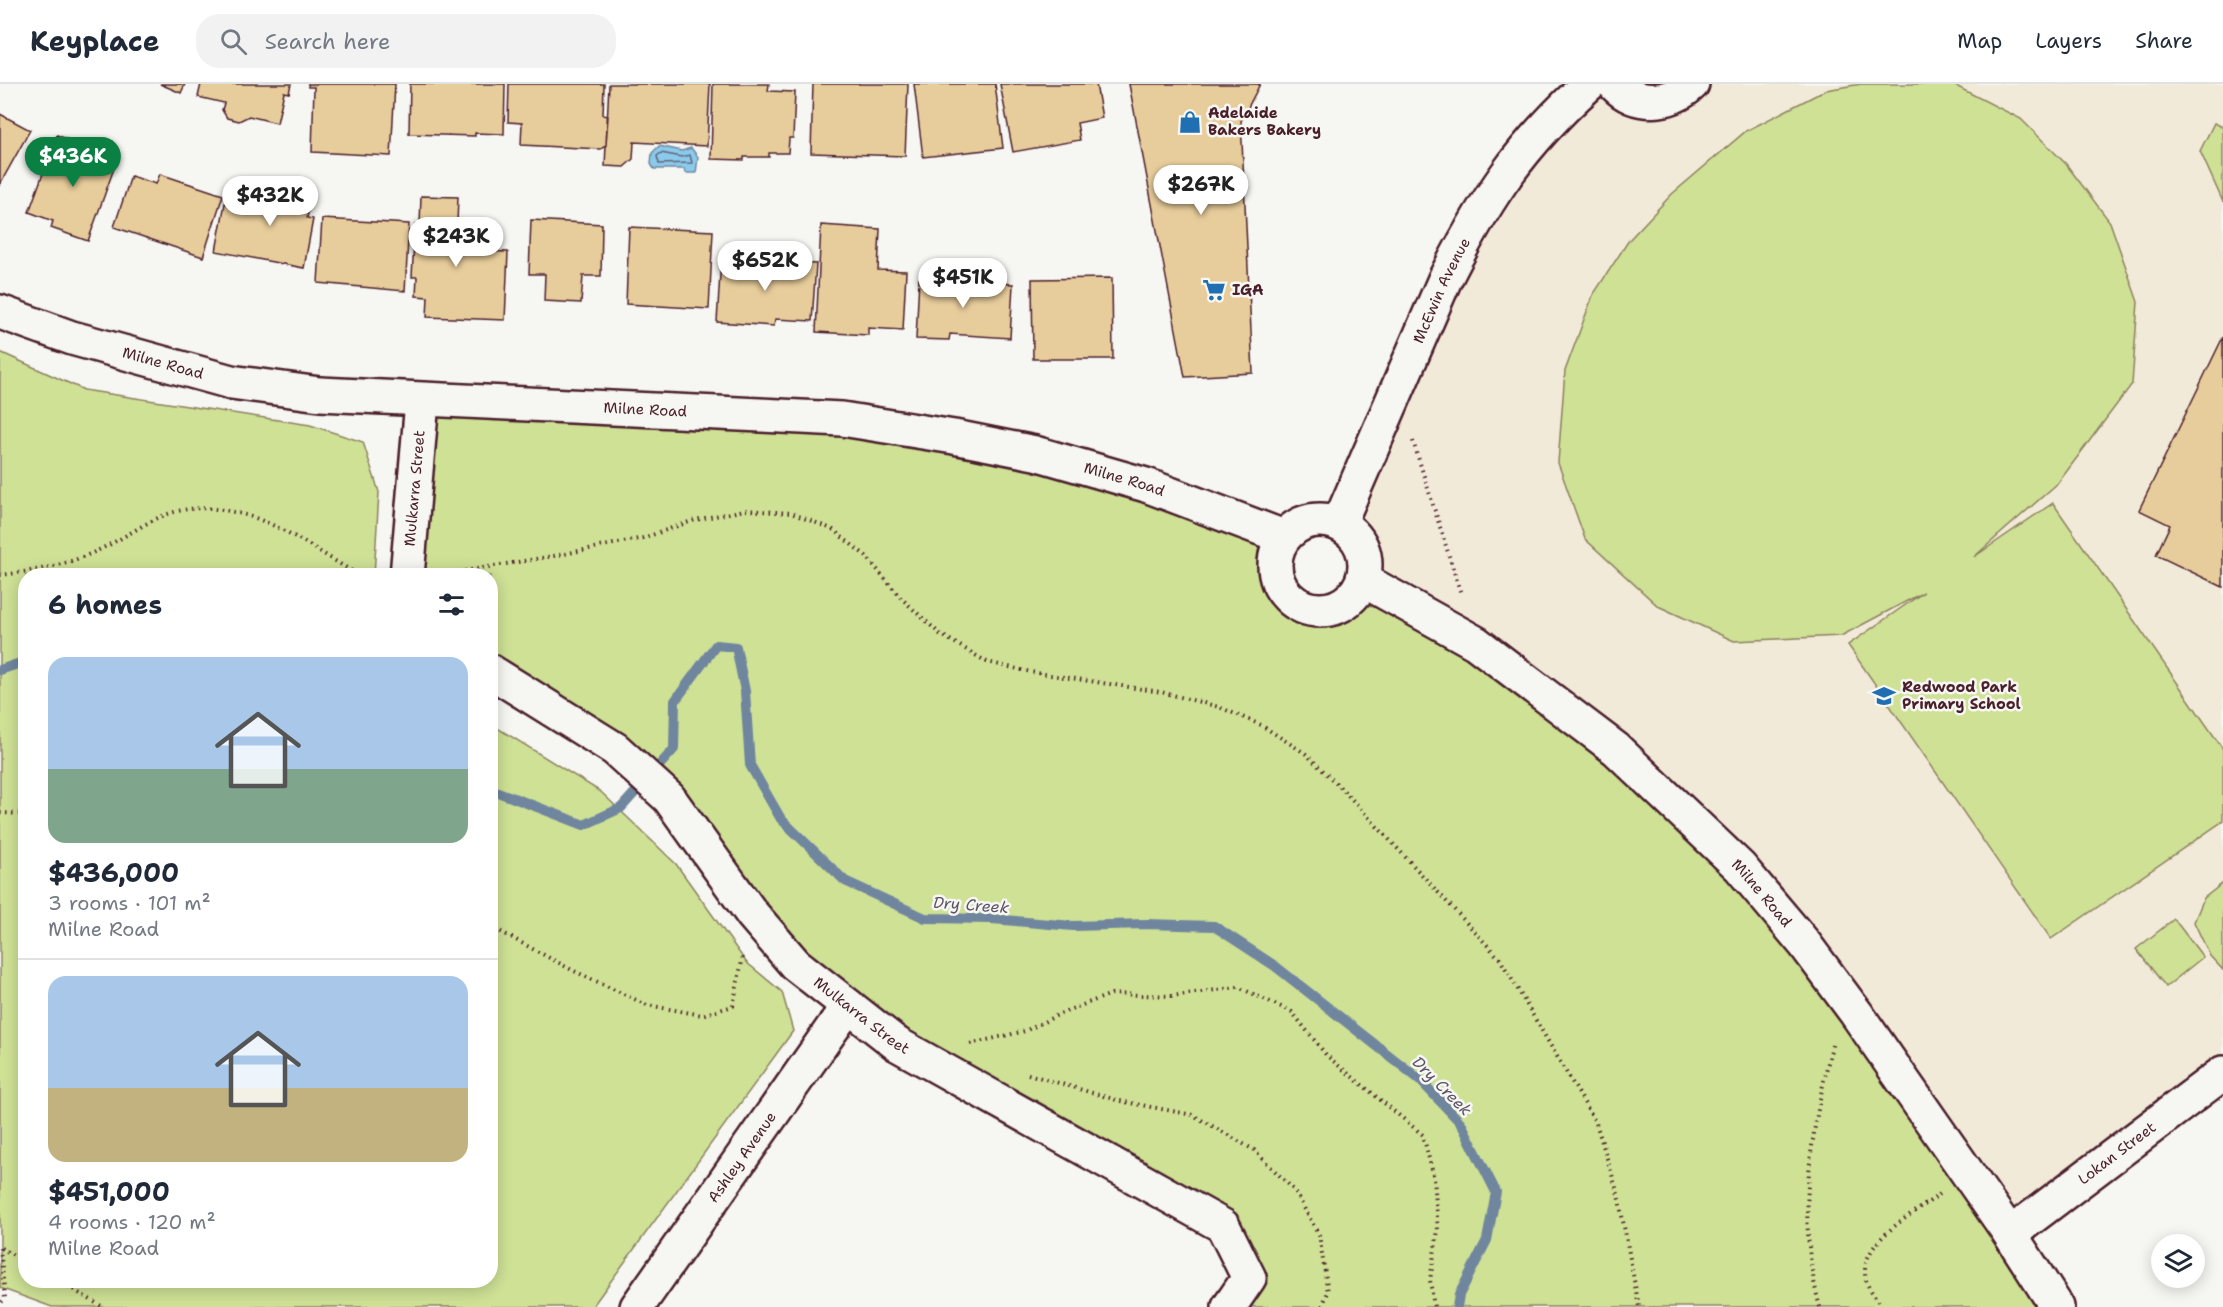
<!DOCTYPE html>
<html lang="en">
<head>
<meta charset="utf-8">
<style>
	:root { --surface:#fff; --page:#f2f2f3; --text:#1f2937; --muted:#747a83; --line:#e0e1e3; --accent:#0b8043 }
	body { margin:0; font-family:"Shantell Sans",sans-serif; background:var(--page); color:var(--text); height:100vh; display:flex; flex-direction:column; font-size:22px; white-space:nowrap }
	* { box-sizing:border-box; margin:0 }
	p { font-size:20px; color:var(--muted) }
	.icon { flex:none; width:33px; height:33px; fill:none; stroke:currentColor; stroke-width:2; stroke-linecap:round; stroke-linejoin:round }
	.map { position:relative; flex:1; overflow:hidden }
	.sheet { position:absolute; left:18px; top:484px; width:480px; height:720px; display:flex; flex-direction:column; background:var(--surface); border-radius:24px; box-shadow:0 3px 15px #0003 }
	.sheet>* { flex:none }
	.controls { position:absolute; left:2151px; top:1150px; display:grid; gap:12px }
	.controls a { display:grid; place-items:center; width:54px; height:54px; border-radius:50%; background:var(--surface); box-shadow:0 3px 15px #0003; font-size:30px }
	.price { position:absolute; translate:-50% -51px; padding:0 14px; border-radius:21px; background:#fff; color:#222; font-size:20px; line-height:39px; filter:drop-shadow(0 2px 3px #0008) }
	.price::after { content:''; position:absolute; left:50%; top:36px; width:18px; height:14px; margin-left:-9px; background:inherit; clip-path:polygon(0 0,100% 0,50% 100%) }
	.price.current { background:var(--accent); color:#fff }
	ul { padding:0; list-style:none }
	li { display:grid; align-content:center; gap:12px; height:318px; padding:0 30px }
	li+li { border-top:2px solid var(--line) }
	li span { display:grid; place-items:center; height:186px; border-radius:18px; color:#555 }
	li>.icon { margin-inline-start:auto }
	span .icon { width:108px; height:108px; fill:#fffc; stroke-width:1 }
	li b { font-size:26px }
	h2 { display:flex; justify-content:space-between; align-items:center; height:72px; padding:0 30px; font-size:26px }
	header { display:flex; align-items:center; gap:36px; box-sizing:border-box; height:84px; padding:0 30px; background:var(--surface); border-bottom:2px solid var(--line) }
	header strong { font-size:28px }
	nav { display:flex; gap:33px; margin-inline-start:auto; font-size:21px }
	.search { width:420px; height:54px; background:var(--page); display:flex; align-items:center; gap:15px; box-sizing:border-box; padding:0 21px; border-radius:24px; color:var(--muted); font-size:22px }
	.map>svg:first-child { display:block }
	.built { fill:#f2ead8 }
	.green { fill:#cee195; stroke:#8c8060; stroke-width:1.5 }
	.water { fill:#8acaeb; stroke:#70869e; stroke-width:1.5 }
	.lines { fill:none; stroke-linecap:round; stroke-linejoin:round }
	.shore { stroke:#646378; stroke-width:1.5 }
	.stream { stroke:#70869e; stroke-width:10 }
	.building { fill:#e8cd9c; stroke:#4a1f2b; stroke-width:1.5 }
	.minor-casing { stroke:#4a1f2b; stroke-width:38 }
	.secondary-casing { stroke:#4a1f2b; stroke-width:38 }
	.path { stroke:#4a1f2b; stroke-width:4; stroke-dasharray:1.5 4.5; stroke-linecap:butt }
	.minor { stroke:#f6f6f2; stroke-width:33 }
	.secondary { stroke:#f6f6f2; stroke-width:33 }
	.labels { text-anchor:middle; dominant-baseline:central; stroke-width:5; stroke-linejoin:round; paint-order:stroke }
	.poi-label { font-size:15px; font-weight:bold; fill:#4a1f2b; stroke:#f6f6f2; text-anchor:start }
	.street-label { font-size:15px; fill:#4a1f2b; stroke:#f6f6f2 }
	.water-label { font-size:16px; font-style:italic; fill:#5d5265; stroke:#f6f6f2 }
</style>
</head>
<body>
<header>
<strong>Keyplace</strong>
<div class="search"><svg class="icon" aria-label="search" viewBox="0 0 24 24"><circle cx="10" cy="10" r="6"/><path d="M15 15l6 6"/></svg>Search here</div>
<nav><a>Map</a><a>Layers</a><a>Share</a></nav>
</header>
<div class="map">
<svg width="2223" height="1223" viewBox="0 0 2223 1223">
	<rect width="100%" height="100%" fill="#f6f6f2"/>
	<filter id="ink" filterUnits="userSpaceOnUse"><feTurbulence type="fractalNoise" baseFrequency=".0167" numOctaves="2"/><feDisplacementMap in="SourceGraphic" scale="12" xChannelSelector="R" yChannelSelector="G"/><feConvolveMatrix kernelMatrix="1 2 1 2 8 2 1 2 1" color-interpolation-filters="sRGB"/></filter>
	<g filter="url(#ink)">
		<path class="built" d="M 1589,0 L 2223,0 L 2223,989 L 2010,1150 L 1365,483 L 1364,470 L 1350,447 L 1445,195 Z"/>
		<path class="green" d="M 1861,0 L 1952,0 L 2021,35 L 2066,80 L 2110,138 L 2138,218 L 2132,300 L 2058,399 L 1974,473 L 2053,419 L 2223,665 L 2223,737 L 2051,855 L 1848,561 L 1924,508 L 1841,552 L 1734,557 L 1658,522 L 1585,455 L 1558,379 L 1565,287 L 1593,211 L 1629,156 L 1672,110 L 1746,47 L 1826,6 Z
			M 2214,39 L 2223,43 L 2223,118 L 2200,67 Z
			M 0,268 L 84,306 L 310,341 L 363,358 L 379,408 L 374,492 L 26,492 L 26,1197 L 490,1197 L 491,640 L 601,708 L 676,780 L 746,878 L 782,908 L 793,947 L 592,1223 L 52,1223 L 0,1204 Z
			M 422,317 L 842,335 L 1035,369 L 1277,468 C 1270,518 1317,543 1355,509 L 1476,559 L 1740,783 L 2057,1223 L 1215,1223 L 1241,1178 L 1223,1142 L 848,922 L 669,714 L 491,587 L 490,492 L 407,492 Z
			M 2223,799 L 2223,886 L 2210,872 L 2194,838 L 2204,814 Z
			M 2174,835 L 2203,873 L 2166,903 L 2136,865 Z"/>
		<path class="water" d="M 659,62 L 682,67 L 691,64 L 698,73 L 696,89 L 685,89 L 684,85 L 654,85 L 651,80 L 652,69 Z"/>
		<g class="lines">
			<path class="shore" d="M 661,69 L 682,73 L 690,71 L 692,79 L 659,80 L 657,72 Z"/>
			<path class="stream" d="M 0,586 L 26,577
				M 490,705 L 584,741 L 621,724 L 674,665 L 675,617 L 716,561 L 736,563 L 745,607 L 750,681 L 781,735 L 845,797 L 925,834 L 992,835 L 1073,842 L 1146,840 L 1214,842 L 1275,882 L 1419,995 L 1461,1039 L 1496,1108 L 1487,1156 L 1459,1211 L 1457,1223"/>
		</g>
		<path class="building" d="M 160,0 L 185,0 L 181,9 Z
			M 201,0 L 291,0 L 289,9 L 284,8 L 277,39 L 249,32 L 239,37 L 227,34 L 222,26 L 224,19 L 198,13 Z
			M 308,0 L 395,0 L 391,72 L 312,68 L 314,3 L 308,3 Z
			M 410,0 L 505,0 L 504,50 L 475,49 L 475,52 L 409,50 Z
			M 509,0 L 604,0 L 603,31 L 608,32 L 606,61 L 601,65 L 521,61 L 522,39 L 508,38 Z
			M 609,0 L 710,0 L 707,62 L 634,58 L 633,75 L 624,83 L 605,82 Z
			M 713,0 L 769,0 L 768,7 L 795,8 L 793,54 L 789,54 L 788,69 L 769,69 L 769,73 L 744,73 L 744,76 L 711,75 Z
			M 813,0 L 908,0 L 905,72 L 811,69 Z
			M 914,0 L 995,0 L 1003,64 L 923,73 Z
			M 1000,0 L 1096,0 L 1102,34 L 1077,39 L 1080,56 L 1013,68 Z
			M 1129,0 L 1260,0 L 1241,37 L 1253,289 L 1185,293 Z
			M 0,30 L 30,46 L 0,100 Z
			M 57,51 L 117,76 L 88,157 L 51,144 L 53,137 L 29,128 Z
			M 160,90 L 223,111 L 203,173 L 114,143 L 131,92 L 156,100 Z
			M 271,96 L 313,104 L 307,134 L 313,135 L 304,184 L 216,167 L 225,119 L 265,126 Z
			M 421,112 L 458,113 L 456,166 L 508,168 L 505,236 L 427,233 L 428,213 L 416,212 L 417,193 L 412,193 L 415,141 L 420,142 Z
			M 322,135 L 409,140 L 405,207 L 318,199 Z
			M 531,136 L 602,140 L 601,192 L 583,192 L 581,219 L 544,217 L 545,190 L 529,190 Z
			M 821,141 L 880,145 L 878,186 L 906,187 L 903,246 L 868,244 L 868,251 L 816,248 Z
			M 629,143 L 713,147 L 709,225 L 626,220 Z
			M 721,174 L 816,180 L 812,237 L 775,235 L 774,242 L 717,238 Z
			M 1112,194 L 1113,275 L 1033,275 L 1032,195 Z
			M 919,195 L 1013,200 L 1010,254 L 950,250 L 949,256 L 916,255 Z
			M 2223,253 L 2223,503 L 2156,471 L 2170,441 L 2139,426 Z"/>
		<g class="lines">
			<g class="minor-casing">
				<g id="minor">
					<path d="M 1614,0 C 1635,24 1671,20 1692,0"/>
					<path id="s1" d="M 1339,440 L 1445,195 C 1486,114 1521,61 1589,0"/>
					<path id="s2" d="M 407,492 L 422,317"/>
					<path id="s3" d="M 490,587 L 615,665 L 669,714 L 752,830 L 795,880 L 897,960 L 1223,1142 L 1249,1194 L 1229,1223"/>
					<path id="s4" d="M 2010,1150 L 2223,989"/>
					<path id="s5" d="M 637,1223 L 848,922"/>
				</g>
			</g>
			<g class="secondary-casing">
				<g id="secondary">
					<path id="s6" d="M 0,228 L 72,254 L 231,298 L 320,310 L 842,335 L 954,353 L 1035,369 L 1146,401 L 1284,453"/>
					<circle cx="1320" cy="481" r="45"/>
					<path id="s7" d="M 1363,496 L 1476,559 L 1616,665 L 1740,783 L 1804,859 L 1856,929 L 2010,1150 L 2057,1223"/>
				</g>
			</g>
			<path class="path" d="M 1413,357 L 1461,510
				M 0,491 C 29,488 57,483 85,472 C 145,448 164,411 238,429 C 282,439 322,471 361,492
				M 441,491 L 554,472 L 643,454 L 695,436 L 745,426 L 791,429 L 832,445 L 866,472 L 901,514 L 940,550 L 987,578 L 1031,588 L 1161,608 L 1219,623 L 1261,641 L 1306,670 L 1346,709 L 1500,875 L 1596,1039 L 1618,1110 L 1639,1223
				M 0,729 L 26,730
				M 490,842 L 572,886 L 647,921 L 702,931 L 733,922 L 743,872
				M 970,960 L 1025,947 L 1066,927 L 1112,910 L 1172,912 L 1238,903 L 1292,928 L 1327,972 L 1423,1051 L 1434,1094 L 1438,1146 L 1430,1196 L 1434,1223
				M 1028,990 L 1120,1017 L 1193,1031 L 1254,1066 L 1295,1107 L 1319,1151 L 1328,1208 L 1322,1223
				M 0,1164 L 5,1214 L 0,1220
				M 1,1164 L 26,1178
				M 58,1197 L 103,1223
				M 1820,1223 C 1795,1132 1811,1048 1833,958
				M 1882,1223 C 1877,1215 1870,1207 1867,1199 C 1853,1160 1915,1129 1940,1110"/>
			<use href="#minor" class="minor"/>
			<use href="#secondary" class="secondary"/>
		</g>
	</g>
	<defs>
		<g id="shop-bare" transform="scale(1.8)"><path d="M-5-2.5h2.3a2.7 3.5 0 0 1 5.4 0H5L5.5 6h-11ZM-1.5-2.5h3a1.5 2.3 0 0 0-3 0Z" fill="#1f6fb2" stroke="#f6f6f2" stroke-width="2.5" paint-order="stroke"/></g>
		<g id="supermarket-bare" transform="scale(1.8)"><path d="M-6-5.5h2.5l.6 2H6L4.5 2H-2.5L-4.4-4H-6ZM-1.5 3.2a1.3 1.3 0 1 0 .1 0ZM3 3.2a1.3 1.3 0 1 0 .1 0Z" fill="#1f6fb2" stroke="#f6f6f2" stroke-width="2.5" paint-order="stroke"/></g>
		<g id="school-bare" transform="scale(1.8)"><path d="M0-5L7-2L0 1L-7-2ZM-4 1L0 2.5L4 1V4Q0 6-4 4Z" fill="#1f6fb2" stroke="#f6f6f2" stroke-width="2.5" paint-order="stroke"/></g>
	</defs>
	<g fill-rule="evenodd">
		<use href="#shop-bare" x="1190" y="38"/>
		<use href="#supermarket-bare" x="1214" y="206"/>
		<use href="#school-bare" x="1884" y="612"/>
	</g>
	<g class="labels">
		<g class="poi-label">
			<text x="1208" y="29">Adelaide<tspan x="1208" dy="17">Bakers Bakery</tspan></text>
			<text x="1232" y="206">IGA</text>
			<text x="1902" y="603">Redwood Park<tspan x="1902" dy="17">Primary School</tspan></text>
		</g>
		<g class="street-label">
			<text stroke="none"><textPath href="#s1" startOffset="255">McEwin Avenue</textPath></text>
			<text stroke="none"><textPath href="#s6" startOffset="171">Milne Road</textPath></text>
			<text stroke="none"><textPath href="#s6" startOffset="657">Milne Road</textPath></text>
			<text stroke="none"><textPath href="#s6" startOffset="1143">Milne Road</textPath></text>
			<text stroke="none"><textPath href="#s2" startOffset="88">Mulkarra Street</textPath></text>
			<text stroke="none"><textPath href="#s7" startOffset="510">Milne Road</textPath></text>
			<text stroke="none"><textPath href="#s3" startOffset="513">Mulkarra Street</textPath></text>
			<text stroke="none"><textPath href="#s4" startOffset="134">Lokan Street</textPath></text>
			<text stroke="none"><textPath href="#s5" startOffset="183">Ashley Avenue</textPath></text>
		</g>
		<g class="water-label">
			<text transform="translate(971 821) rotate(4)">Dry Creek</text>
			<text transform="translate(1442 1002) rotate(45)">Dry Creek</text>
		</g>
	</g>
</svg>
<div class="controls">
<a><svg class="icon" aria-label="layers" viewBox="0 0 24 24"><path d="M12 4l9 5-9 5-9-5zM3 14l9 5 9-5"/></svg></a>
</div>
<b class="price current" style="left:73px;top:104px">$436K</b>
<b class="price" style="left:1201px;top:132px">$267K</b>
<b class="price" style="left:270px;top:143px">$432K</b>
<b class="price" style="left:456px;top:184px">$243K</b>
<b class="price" style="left:765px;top:208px">$652K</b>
<b class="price" style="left:963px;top:225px">$451K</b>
<section class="sheet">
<h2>6 homes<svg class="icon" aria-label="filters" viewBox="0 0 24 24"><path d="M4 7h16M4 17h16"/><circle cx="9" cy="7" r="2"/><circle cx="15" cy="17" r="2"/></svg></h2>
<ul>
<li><span style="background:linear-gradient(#a9c7e8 60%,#7fa58c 0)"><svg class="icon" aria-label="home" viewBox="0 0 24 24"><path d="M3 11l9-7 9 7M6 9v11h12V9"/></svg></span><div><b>$436,000</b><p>3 rooms · 101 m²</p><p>Milne Road</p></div></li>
<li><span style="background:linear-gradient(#a9c7e8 60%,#c2b280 0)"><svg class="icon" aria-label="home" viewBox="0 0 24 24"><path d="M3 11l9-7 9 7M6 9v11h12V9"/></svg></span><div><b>$451,000</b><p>4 rooms · 120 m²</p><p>Milne Road</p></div></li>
</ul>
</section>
</div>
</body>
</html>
